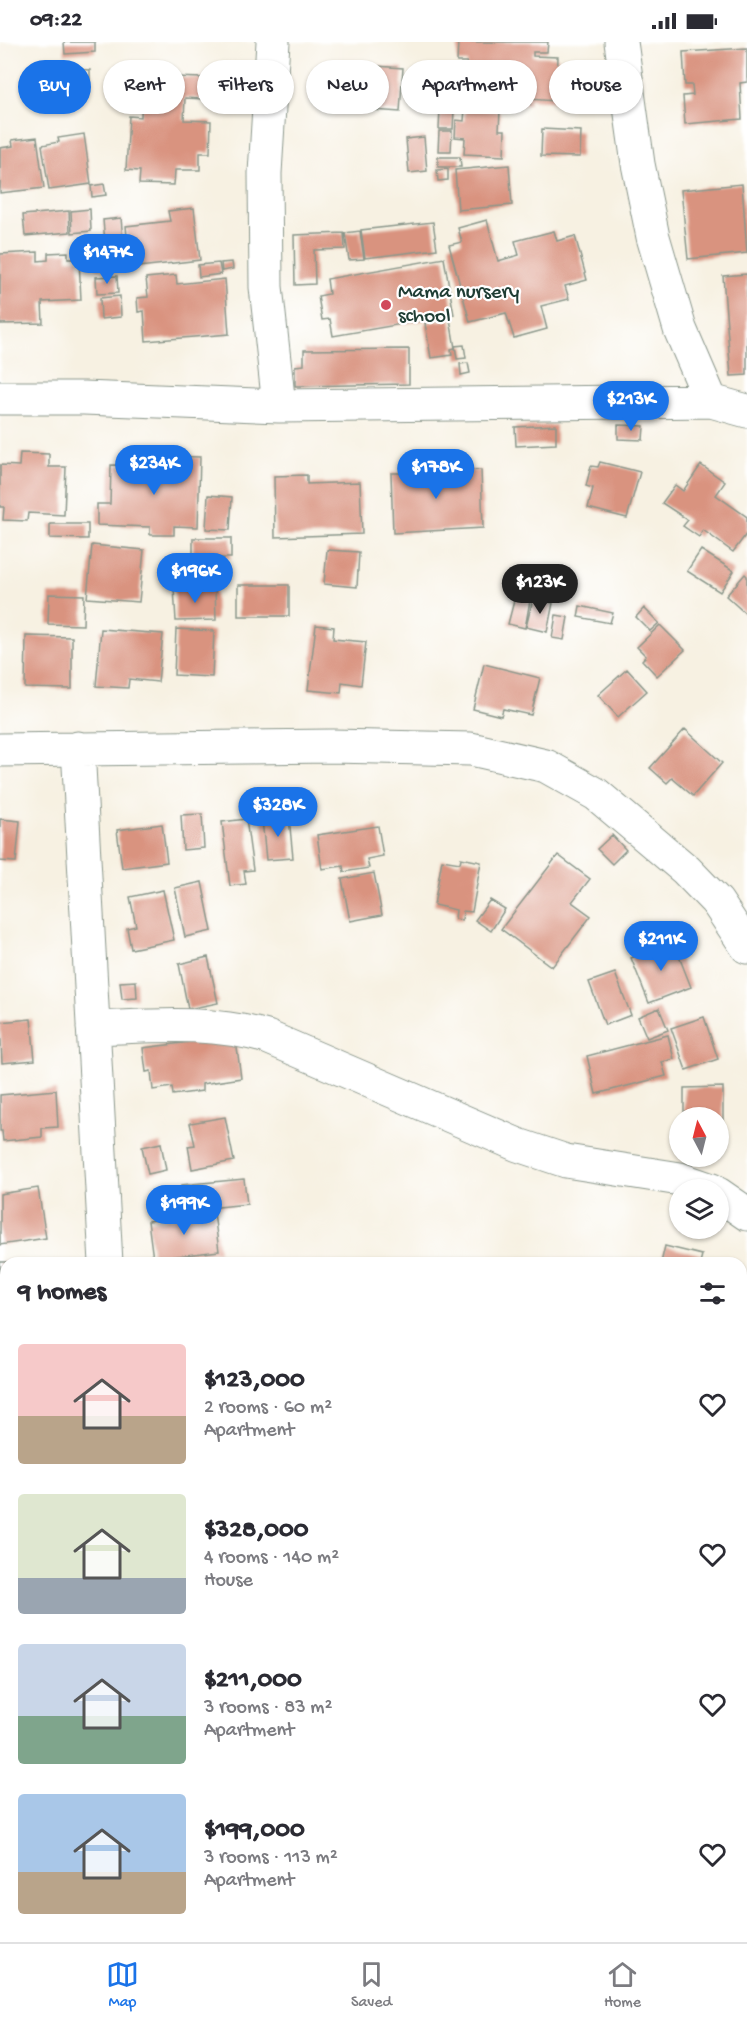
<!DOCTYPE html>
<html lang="en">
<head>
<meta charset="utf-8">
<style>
	:root { --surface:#fff; --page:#f2f2f3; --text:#2b2b33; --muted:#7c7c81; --line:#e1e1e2; --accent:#1a73e8 }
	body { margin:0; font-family:"Gochi Hand",sans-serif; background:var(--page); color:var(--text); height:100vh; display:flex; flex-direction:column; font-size:22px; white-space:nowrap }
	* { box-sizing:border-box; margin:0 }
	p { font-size:20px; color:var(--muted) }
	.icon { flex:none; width:33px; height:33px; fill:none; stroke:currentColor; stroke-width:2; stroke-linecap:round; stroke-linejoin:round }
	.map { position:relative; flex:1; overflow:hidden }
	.drawer { position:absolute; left:0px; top:1215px; width:747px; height:686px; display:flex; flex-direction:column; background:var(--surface); border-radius:18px 18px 0 0; box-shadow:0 2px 4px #0004 }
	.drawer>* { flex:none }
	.guide { position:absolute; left:18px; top:18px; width:711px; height:54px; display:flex; gap:12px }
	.needle { width:39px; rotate:353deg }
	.controls { position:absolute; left:669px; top:1065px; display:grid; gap:12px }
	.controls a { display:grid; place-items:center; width:60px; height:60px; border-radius:50%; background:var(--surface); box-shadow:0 2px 4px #0004; font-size:30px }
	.price { position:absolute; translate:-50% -51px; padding:0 14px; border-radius:21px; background:var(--accent); color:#fff; font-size:20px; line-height:39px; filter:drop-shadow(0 2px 3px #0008) }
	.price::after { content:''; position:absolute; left:50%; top:36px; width:18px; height:14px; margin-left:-9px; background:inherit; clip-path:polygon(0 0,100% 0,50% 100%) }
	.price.selected { background:#222; color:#fff }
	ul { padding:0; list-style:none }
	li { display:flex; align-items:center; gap:18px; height:150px; padding:0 18px }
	li span { display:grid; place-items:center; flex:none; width:168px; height:120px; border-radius:6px; color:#555 }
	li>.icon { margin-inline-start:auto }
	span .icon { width:72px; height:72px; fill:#fffc; stroke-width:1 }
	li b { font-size:26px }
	h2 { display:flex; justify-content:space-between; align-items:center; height:72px; padding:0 18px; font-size:26px }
	.chip { padding:0 21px; border-radius:27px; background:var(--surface); box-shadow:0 2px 4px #0004; font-size:21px; line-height:54px }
	.chip.selected { background:var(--accent); color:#fff }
	.status { display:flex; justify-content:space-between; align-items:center; height:42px; padding:0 30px; background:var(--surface); direction:ltr }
	.status svg { height:16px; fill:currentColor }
	.tab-bar { display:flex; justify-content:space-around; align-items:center; height:84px; border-top:2px solid var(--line); background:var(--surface); font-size:16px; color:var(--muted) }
	.tab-bar a { display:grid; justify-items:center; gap:3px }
	.tab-bar .selected { color:var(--accent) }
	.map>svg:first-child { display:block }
	.building { fill:#d9937f }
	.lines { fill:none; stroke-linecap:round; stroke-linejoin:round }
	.minor-casing { stroke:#8b978b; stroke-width:35 }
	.minor { stroke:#fff; stroke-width:33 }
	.poi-dot { fill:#d1495b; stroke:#fff; stroke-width:2 }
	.labels { text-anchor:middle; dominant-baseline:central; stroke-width:4.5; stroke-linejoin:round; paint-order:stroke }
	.poi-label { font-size:21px; fill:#1f3d34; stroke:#fff; text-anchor:start }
</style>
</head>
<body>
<div class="status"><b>09:22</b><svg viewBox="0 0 49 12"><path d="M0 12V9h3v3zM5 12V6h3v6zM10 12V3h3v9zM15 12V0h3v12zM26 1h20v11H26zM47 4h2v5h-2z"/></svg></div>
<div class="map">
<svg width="747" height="1900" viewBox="0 0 747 1900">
	<rect width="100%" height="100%" fill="#fff"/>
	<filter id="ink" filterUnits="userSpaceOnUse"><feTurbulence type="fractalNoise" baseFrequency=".0167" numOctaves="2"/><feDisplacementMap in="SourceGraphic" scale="12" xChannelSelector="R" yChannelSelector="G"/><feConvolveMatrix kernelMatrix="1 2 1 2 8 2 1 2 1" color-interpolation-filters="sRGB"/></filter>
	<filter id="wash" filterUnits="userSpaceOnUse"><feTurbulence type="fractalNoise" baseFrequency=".008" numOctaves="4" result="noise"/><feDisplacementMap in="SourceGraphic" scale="24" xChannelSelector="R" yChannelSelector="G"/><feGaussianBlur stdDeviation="1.35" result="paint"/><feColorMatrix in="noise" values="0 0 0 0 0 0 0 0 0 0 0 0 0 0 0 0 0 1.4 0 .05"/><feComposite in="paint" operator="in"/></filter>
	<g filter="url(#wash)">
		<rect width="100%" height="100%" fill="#f7f1e2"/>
		<g id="blocks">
			<path class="building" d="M 64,0 L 95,0 L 95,10 L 65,12 Z
				M 458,0 L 548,0 L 547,10 L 533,10 L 533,14 L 558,15 L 556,59 L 529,57 L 530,62 L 475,60 L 475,52 L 466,52 L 467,20 L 457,20 Z
				M 747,6 L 747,40 L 740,41 L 742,77 L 685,82 L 683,54 L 693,53 L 692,43 L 685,43 L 683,10 Z
				M 363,23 L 403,26 L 400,70 L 360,67 Z
				M 67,27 L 90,28 L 90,38 L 82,37 L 81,58 L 65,58 Z
				M 143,34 L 203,36 L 203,57 L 185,56 L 184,78 L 211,79 L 210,111 L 200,111 L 200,128 L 175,128 L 174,143 L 139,142 L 140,129 L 126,128 L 129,74 L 141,75 Z
				M 440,67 L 454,68 L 453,87 L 439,87 Z
				M 465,67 L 500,69 L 499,88 L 505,88 L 504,114 L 464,112 L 465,96 L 455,95 L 456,78 L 464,79 Z
				M 542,87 L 581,89 L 580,115 L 541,114 Z
				M 439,89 L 452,89 L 451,109 L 438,109 Z
				M 84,92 L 91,142 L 49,148 L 42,103 L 59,100 L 58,96 Z
				M 37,95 L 44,146 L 0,151 L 0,106 L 13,104 L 12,98 Z
				M 424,95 L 427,129 L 409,131 L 406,97 Z
				M 438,115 L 460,115 L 461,125 L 438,125 Z
				M 509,123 L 512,163 L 458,168 L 455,128 Z
				M 448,127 L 448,138 L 438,139 L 437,128 Z
				M 104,142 L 106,153 L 92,155 L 91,144 Z
				M 742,142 L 747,211 L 688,217 L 681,148 Z
				M 194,166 L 200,218 L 130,226 L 126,184 L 170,179 L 168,169 Z
				M 90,167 L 91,189 L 72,191 L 71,169 Z
				M 69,169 L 70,190 L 25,194 L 23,173 Z
				M 121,176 L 123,198 L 105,200 L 103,178 Z
				M 487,178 L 498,219 L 519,213 L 515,199 L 554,189 L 557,199 L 575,194 L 587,238 L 565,244 L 569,257 L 541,264 L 547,287 L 514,296 L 506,271 L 470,280 L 449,203 L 462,200 L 458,186 Z
				M 433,180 L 437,207 L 365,216 L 361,188 Z
				M 360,189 L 364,217 L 349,218 L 345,191 Z
				M 344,191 L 345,207 L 314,208 L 315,242 L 295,243 L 294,193 Z
				M 94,202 L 99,202 L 102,226 L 97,227 Z
				M 38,210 L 38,219 L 48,218 L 48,211 L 68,210 L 68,217 L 79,217 L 81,258 L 42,260 L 43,281 L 0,282 L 0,212 Z
				M 444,216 L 454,273 L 333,294 L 330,277 L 322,278 L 318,254 L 329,252 L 327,237 Z
				M 232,220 L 233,227 L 222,229 L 221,221 Z
				M 219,221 L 221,232 L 199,235 L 198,223 Z
				M 747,232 L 747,333 L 731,334 L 723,234 Z
				M 176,233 L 177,242 L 225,237 L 229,292 L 146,299 L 144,269 L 138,270 L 137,256 L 148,255 L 146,236 Z
				M 117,234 L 118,251 L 97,252 L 96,235 Z
				M 120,254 L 121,275 L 101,277 L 100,256 Z
				M 450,277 L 455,306 L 451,307 L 452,313 L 431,316 L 425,281 Z
				M 464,303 L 466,316 L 457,317 L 455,304 Z
				M 409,307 L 409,342 L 295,344 L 295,324 L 304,323 L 304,308 Z
				M 468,321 L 470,331 L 461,333 L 460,322 Z
				M 556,383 L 556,402 L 516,404 L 515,385 Z
				M 618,383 L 644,384 L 643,398 L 618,397 Z
				M 20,411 L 49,412 L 49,425 L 66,425 L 64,473 L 28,471 L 27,479 L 3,478 L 4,465 L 0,465 L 0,423 L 19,424 Z
				M 166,414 L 200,415 L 198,485 L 174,484 L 174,493 L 150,493 L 150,485 L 97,483 L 97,462 L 110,462 L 111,423 L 165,424 Z
				M 600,420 L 640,430 L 627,476 L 588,466 L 593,446 L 586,444 L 591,424 L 598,425 Z
				M 430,423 L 430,430 L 481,428 L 483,486 L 393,491 L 391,431 L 401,431 L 401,425 Z
				M 701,423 L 725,440 L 716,453 L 747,475 L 747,491 L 733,510 L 703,488 L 699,495 L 683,484 L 688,478 L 662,461 L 675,443 L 683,449 Z
				M 307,433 L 307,442 L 360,440 L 362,492 L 275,495 L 274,434 Z
				M 208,453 L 232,455 L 230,488 L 206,487 Z
				M 50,482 L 88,482 L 88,497 L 50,496 Z
				M 193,496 L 231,496 L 231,516 L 193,516 Z
				M 92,503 L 144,508 L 139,560 L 87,556 Z
				M 327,508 L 359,510 L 357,545 L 324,542 Z
				M 701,508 L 734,529 L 720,550 L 687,529 Z
				M 522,528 L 535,531 L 525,586 L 508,582 Z
				M 745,532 L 747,534 L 747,573 L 726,554 Z
				M 238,543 L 289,543 L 289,574 L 238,574 Z
				M 215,545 L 216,578 L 176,579 L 174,546 Z
				M 49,552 L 84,553 L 83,583 L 48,582 Z
				M 533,557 L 553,561 L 547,590 L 526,585 Z
				M 580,564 L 613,571 L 610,581 L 578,575 Z
				M 644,566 L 659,581 L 650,589 L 636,575 Z
				M 556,573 L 568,575 L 564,598 L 552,596 Z
				M 316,583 L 334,585 L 333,597 L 366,600 L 361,643 L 342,640 L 341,651 L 308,648 Z
				M 660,583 L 685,608 L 657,634 L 642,618 L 646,614 L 637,605 Z
				M 101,587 L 163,592 L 158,640 L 129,637 L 128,646 L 96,644 Z
				M 176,587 L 214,589 L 212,635 L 174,633 Z
				M 26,594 L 72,595 L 72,647 L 25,646 Z
				M 484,622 L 540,636 L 531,673 L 503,667 L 501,674 L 473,667 Z
				M 627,627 L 647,649 L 618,675 L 598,653 Z
				M 685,687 L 722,721 L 693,754 L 672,736 L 667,741 L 650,726 Z
				M 202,772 L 204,806 L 183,808 L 181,773 Z
				M 289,775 L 293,816 L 266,818 L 262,777 Z
				M 0,777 L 20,779 L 16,820 L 0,819 Z
				M 246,777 L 253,828 L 244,829 L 246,842 L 230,844 L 222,780 Z
				M 162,782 L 167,820 L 122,826 L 117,788 Z
				M 378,784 L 383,814 L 367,817 L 369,826 L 344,830 L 343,824 L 322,827 L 317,793 Z
				M 612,793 L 626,808 L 612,822 L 597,807 Z
				M 558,813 L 590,837 L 572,860 L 591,874 L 552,925 L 501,887 Z
				M 461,816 L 481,820 L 472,870 L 463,869 L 462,878 L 455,877 L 456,868 L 434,863 L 442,818 L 460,821 Z
				M 374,831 L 382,873 L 350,879 L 342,837 Z
				M 202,840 L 212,889 L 185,895 L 175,846 Z
				M 163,848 L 174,898 L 131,907 L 127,886 L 136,884 L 130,855 Z
				M 490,858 L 505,867 L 491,889 L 475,878 Z
				M 673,899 L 691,945 L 649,961 L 631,916 Z
				M 208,915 L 218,961 L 188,967 L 179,922 Z
				M 615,931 L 631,973 L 605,983 L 589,940 Z
				M 136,939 L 137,956 L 122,957 L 120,940 Z
				M 659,966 L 668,988 L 647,996 L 638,975 Z
				M 704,975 L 718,1017 L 686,1028 L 671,986 Z
				M 31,977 L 35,1018 L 2,1021 L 0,980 Z
				M 668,993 L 674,1017 L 662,1020 L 666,1034 L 596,1052 L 587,1014 Z
				M 215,997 L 236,998 L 241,1036 L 202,1042 L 202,1049 L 173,1053 L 172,1045 L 153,1048 L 151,1029 L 146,1030 L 143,1006 Z
				M 723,1045 L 723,1108 L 718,1108 L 718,1076 L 684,1076 L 684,1046 Z
				M 56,1048 L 58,1085 L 42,1086 L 42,1095 L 3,1099 L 2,1089 L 0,1089 L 0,1053 Z
				M 225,1075 L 234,1119 L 192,1127 L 188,1104 L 195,1103 L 190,1081 Z
				M 161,1101 L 166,1128 L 148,1132 L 142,1105 Z
				M 244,1137 L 247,1162 L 209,1166 L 208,1161 L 183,1164 L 181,1143 Z
				M 38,1146 L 46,1196 L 0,1203 L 0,1152 Z
				M 214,1171 L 219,1209 L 153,1217 L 148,1179 Z
				M 665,1204 L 702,1213 L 700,1221 L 661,1221 Z
				M 0,1220 L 6,1220 L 6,1273 L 0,1274 Z
				M 0,1308 L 6,1335 L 6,1346 L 0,1347 Z
				M 6,1416 L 6,1430 L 0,1431 L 0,1417 Z
				M 741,1643 L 747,1644 L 747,1698 L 741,1697 Z
				M 0,1711 L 6,1712 L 6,1737 L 3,1756 L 0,1755 Z
				M 741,1716 L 747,1718 L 747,1779 L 745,1786 L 741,1785 Z
				M 0,1791 L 6,1792 L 6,1832 L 0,1830 Z
				M 0,1888 L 6,1888 L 6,1894 L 18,1894 L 18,1900 L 0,1900 Z
				M 44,1894 L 74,1894 L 74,1900 L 44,1900 Z
				M 155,1894 L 173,1894 L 173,1900 L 156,1900 Z
				M 188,1894 L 229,1894 L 228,1900 L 188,1900 Z
				M 473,1894 L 504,1894 L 503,1900 L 493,1900 Z
				M 517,1894 L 558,1894 L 557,1900 L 516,1900 Z"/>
		</g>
	</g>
	<g filter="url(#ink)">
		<use href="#blocks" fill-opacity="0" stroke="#8b978b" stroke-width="1.5"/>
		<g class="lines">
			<g class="minor-casing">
				<path id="minor" d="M 273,0 L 265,131 L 266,245 L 279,364
					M 621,0 L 638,122 L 653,195 L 680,287 L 711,359
					M 0,356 L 84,356 L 279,364 L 711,359 L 747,369
					M 78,706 L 106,1221
					M 0,708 L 332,704 L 471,707 L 546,724 L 596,752 L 686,828 L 717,860 L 747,905
					M 93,986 C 153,984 209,978 267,995 L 518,1103 L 566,1119 L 680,1137 L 712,1148
					M 718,1152 L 747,1172
					M 0,1292 L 6,1291
					M 741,1325 L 747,1302
					M 132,1894 L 132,1900
					M 603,1900 L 604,1894"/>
			</g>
			<use href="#minor" class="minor"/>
		</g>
	</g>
	<circle class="poi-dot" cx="386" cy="263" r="6"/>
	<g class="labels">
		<g class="poi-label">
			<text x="398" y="251">Mama nursery<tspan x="398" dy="24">school</tspan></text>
		</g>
	</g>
</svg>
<div class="controls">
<a><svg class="needle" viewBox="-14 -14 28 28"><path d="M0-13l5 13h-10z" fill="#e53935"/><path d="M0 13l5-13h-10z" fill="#7c7c81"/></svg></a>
<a><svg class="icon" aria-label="layers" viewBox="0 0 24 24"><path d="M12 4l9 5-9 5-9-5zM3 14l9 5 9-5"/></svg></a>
</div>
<b class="price" style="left:107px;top:243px">$147K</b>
<b class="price" style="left:631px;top:390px">$213K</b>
<b class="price" style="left:154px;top:454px">$234K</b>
<b class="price" style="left:436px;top:458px">$178K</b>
<b class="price" style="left:195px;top:562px">$196K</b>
<b class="price selected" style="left:540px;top:573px">$123K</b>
<b class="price" style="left:278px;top:796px">$328K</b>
<b class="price" style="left:661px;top:930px">$211K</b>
<b class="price" style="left:184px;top:1194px">$199K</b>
<div class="guide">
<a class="chip selected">Buy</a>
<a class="chip">Rent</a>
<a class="chip">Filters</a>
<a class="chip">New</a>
<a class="chip">Apartment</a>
<a class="chip">House</a>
</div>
<section class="drawer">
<h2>9 homes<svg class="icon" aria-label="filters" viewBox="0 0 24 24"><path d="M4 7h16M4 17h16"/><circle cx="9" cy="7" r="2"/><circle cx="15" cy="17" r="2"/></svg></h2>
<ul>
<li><span style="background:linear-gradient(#f6c9c9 60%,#b9a48a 0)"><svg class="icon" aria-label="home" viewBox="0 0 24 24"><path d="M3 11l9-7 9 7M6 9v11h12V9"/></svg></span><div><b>$123,000</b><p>2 rooms · 60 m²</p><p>Apartment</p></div><svg class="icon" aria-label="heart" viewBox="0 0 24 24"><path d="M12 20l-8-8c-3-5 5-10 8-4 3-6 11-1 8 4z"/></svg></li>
<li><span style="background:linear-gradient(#dfe7d0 70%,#9aa5b1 0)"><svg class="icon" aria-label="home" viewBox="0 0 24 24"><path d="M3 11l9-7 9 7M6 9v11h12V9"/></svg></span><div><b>$328,000</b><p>4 rooms · 140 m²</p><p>House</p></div><svg class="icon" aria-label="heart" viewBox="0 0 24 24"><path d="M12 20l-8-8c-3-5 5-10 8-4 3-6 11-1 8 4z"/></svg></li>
<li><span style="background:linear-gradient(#c9d6e8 60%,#7fa58c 0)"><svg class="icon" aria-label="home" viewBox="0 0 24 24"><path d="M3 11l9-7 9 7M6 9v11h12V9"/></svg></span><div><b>$211,000</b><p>3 rooms · 83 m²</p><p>Apartment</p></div><svg class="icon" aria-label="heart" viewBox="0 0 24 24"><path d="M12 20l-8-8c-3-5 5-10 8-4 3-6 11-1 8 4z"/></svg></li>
<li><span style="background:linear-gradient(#a9c7e8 65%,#b9a48a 0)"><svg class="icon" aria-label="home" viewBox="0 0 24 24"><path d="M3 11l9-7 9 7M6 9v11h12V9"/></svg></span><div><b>$199,000</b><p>3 rooms · 113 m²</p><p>Apartment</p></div><svg class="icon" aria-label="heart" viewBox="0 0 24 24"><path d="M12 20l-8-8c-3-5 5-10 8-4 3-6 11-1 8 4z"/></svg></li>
</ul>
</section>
</div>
<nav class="tab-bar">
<a class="selected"><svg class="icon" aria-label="map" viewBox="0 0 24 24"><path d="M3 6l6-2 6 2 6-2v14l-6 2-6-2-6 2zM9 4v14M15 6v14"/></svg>Map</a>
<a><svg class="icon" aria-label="saved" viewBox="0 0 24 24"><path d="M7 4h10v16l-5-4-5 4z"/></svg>Saved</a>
<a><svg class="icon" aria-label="home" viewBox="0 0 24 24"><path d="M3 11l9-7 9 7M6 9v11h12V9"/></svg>Home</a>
</nav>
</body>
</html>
